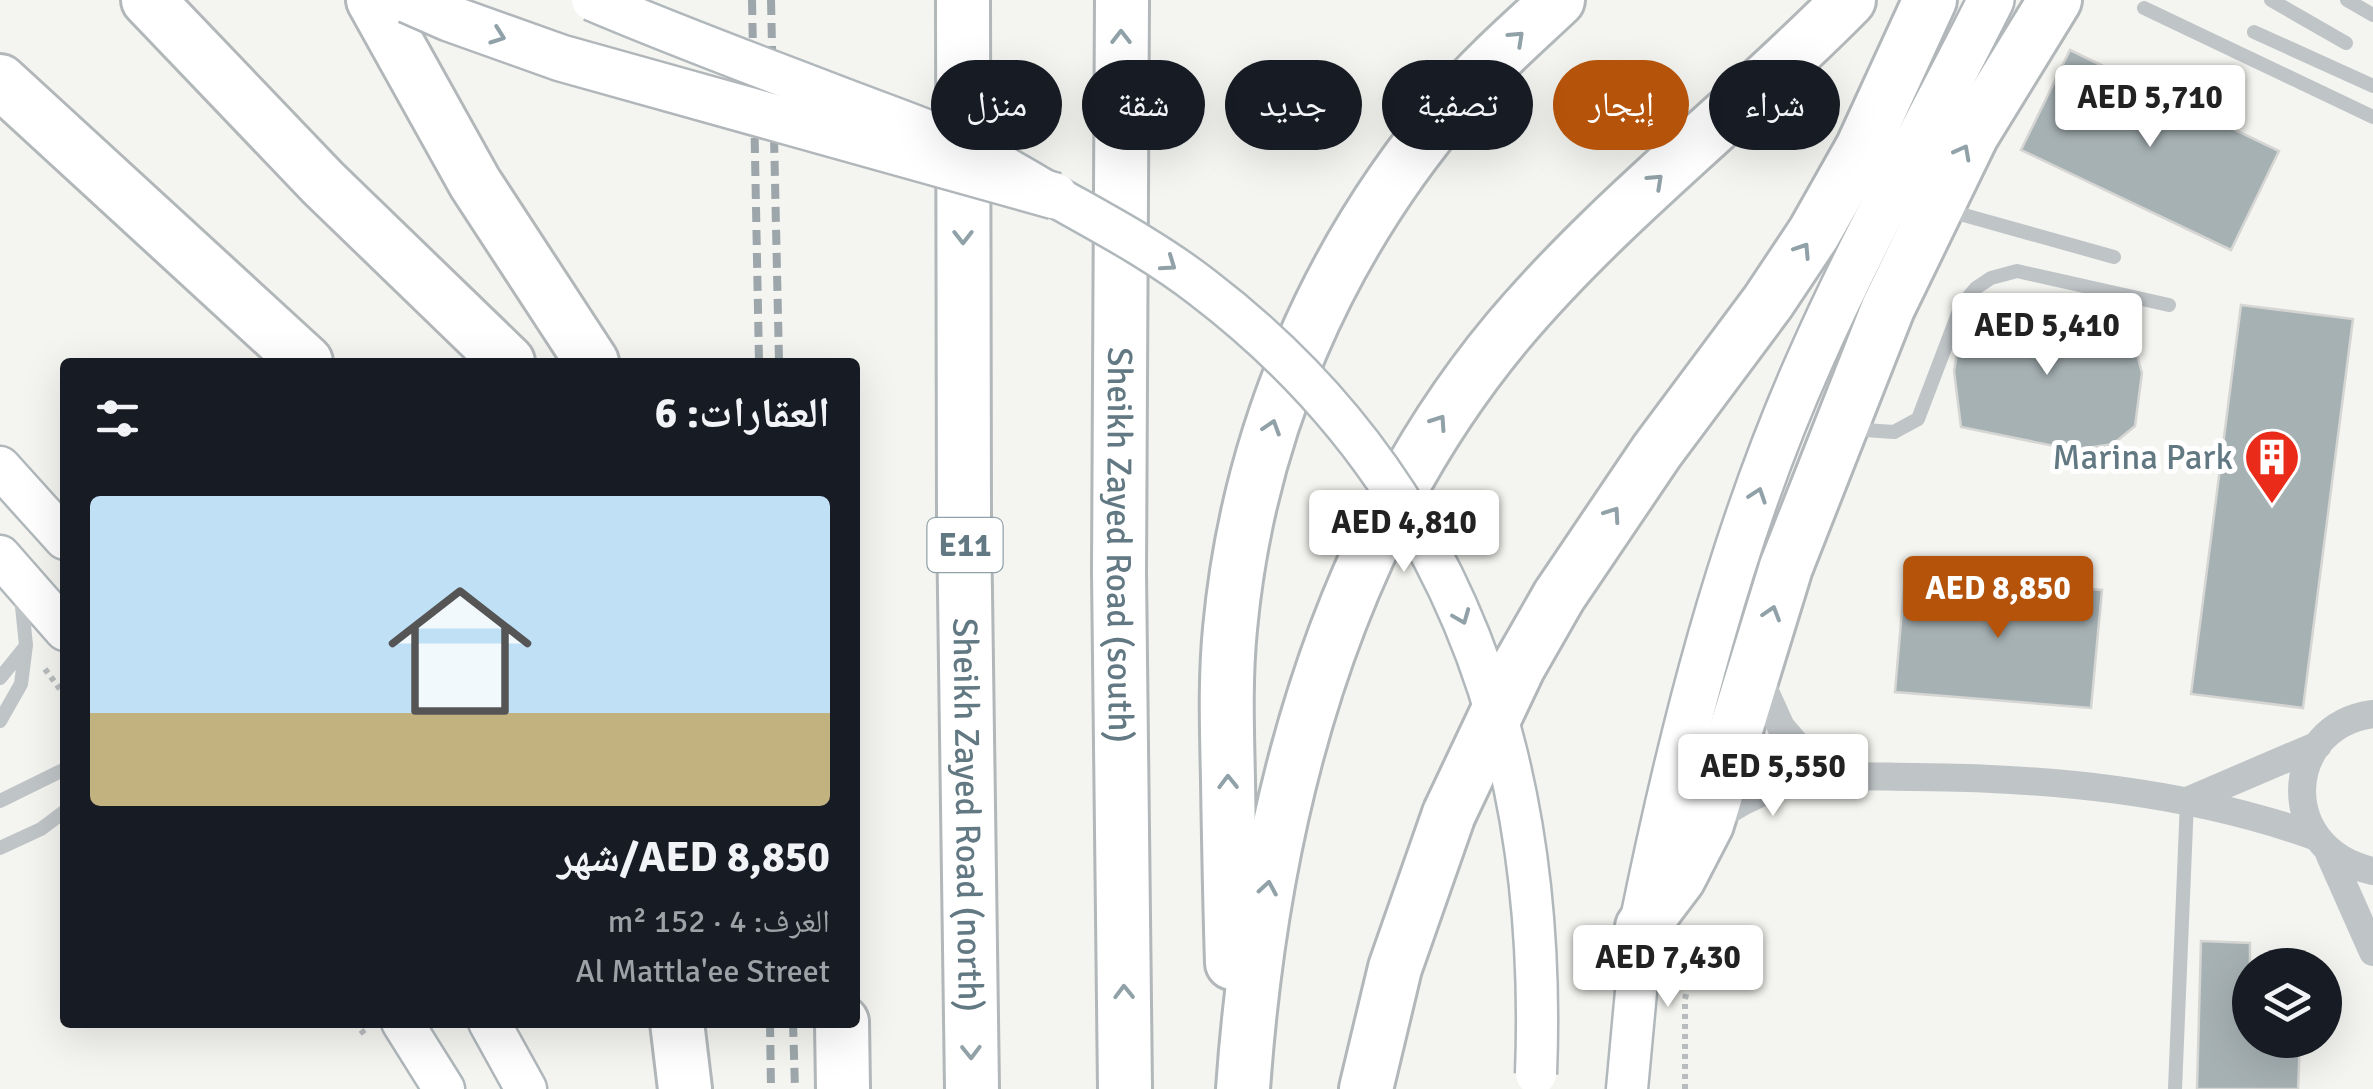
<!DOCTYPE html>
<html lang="ar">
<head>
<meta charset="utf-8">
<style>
	:root { --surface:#171b24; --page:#20242c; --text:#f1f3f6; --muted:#9ea1a6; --accent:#b45309 }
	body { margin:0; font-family:Signika,"Noto Naskh Arabic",sans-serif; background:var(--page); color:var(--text); direction:rtl; height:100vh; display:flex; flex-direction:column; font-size:38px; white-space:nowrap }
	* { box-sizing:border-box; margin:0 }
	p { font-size:32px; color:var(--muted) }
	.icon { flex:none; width:55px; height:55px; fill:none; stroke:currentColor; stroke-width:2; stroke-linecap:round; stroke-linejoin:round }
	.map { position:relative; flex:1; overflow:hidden; direction:ltr }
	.side { position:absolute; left:60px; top:358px; width:800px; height:670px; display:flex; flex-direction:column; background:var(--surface); border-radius:10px; box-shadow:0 10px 40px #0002; direction:rtl }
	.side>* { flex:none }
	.banner { position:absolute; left:890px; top:60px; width:950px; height:90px; direction:rtl; display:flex; gap:20px }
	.controls { position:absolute; left:2232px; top:948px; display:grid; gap:20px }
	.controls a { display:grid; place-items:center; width:110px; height:110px; border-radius:50%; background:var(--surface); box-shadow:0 10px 40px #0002; font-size:50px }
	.price { position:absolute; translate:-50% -85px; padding:0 22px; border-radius:10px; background:#fff; color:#222; font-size:32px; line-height:65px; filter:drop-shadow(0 2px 5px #0008) }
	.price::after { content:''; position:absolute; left:50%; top:60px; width:30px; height:22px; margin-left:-15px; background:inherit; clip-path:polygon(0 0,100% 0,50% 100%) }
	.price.current { background:var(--accent); color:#fff }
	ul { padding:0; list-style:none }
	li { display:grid; align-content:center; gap:20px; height:530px; padding:0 30px }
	li span { display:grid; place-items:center; height:310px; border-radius:10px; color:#555 }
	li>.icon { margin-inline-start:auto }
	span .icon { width:180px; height:180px; fill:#fffc; stroke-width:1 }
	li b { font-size:42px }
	h2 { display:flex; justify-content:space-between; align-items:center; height:120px; padding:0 30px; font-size:42px }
	.pill { padding:0 35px; border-radius:45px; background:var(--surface); box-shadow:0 10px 40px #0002; font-size:35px; line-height:90px }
	.pill.current { background:var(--accent); color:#fff }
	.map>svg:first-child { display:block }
	.building { fill:#a6b1b4; stroke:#d5d5d3; stroke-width:2.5 }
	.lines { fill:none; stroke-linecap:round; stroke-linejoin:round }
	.secondary-casing { stroke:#b1b8bb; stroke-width:45 }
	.primary-casing { stroke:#b0b6b9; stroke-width:50 }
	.motorway-casing { stroke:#b2b7b9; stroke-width:58 }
	.path { stroke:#b9bcbe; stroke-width:6; stroke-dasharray:5 5; stroke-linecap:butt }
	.service { stroke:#bfc4c7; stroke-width:14 }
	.minor { stroke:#bfc4c7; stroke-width:28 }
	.secondary { stroke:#fff; stroke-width:40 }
	.primary { stroke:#fff; stroke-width:45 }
	.motorway { stroke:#fff; stroke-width:52 }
	.rail { stroke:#9da7ab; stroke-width:8; stroke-dasharray:15 8; stroke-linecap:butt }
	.secondary-bridge-casing { stroke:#b1b8bb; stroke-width:45; stroke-linecap:butt }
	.primary-bridge-casing { stroke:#b0b6b9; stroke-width:50; stroke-linecap:butt }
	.motorway-bridge-casing { stroke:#b2b7b9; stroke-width:58; stroke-linecap:butt }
	.secondary-bridge { stroke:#fff; stroke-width:40 }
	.primary-bridge { stroke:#fff; stroke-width:45 }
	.motorway-bridge { stroke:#fff; stroke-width:52 }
	.oneway { stroke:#91a1a8 }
	.labels { text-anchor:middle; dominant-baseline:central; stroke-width:10; stroke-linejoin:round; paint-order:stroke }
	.shield { fill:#fff; stroke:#91a1a8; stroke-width:2.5 }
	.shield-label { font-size:32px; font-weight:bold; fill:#627983 }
	.poi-label { font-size:35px; fill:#627983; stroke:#fff; text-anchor:end }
	.street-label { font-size:35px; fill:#627983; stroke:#fff }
</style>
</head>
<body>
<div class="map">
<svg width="2373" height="1089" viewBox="0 0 2373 1089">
	<rect width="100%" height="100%" fill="#f4f4f0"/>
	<path class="building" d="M 2070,50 L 2279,151 L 2231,250 L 2021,150 Z
		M 1986,302 L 2095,319 L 2122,331 L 2135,347 L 2142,373 L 2135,426 L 2113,444 L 2074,450 L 1961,427 L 1954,371 L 1959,341 L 1971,319 Z
		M 2241,305 L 2353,319 L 2303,708 L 2191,694 Z
		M 1905,575 L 2102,590 L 2091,708 L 1895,692 Z
		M 2201,941 L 2250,943 L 2250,1040 L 2300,1040 L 2298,1089 L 2197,1089 Z"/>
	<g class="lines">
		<g class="secondary-casing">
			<path id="secondary" d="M 0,467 L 65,539
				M 0,556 L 65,630
				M 402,1022 L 444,1089
				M 489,1022 L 526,1089
				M 1627,1089 L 1642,927"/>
		</g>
		<g class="primary-casing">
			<path id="primary" d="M 1642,927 C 1681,735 1730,539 1810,360 C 1864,237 1931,120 1991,0"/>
		</g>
		<g class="motorway-casing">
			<g id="motorway">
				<path d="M 148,0 L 323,183 L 508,362"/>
				<path d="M 373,0 L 475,183 L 592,362"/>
				<path id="s1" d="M 963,0 L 964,522 L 972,1089"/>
				<path id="s2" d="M 1122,0 L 1119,572 L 1125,1089"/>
				<path d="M 0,81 L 306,362"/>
				<path d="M 1559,596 L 1657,451 L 1768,302 L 1814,233 L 1862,148 L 1930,0"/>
				<path d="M 1642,927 L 1679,878 L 1707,824 L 1786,567 L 1888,308 L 1972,135 L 2055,0"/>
				<path d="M 1232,963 C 1230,902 1229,841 1228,781 C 1227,730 1225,680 1230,629 C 1248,434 1327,250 1455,101 C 1486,65 1523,33 1558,0"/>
				<path d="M 677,1022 L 685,1089"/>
				<path d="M 842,1022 L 843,1089"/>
				<path d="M 1243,1089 C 1262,819 1331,543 1508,331 C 1610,210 1738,113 1849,0"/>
				<path d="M 1366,1089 L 1395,968 L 1449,814"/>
			</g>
		</g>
		<path class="path" d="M 45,669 L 65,696
			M 355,1022 L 365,1035
			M 1685,1089 L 1685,999 L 1702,922"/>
		<path class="service" d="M 2271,0 L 2346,43
			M 2347,0 L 2373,15
			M 2144,8 L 2373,117
			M 2254,32 L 2373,86
			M 1946,210 L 2114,257
			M 1850,429 L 1894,432 L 1918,419 L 1961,306 L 1976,288 L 1991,278 L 2017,271 L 2169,305
			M 0,678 L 26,646
			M 0,721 L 21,684 L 26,645 L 21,597
			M 0,801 L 65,769
			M 0,848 L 41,829 L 65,811
			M 2175,1089 L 2187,801"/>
		<path class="minor" d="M 1757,674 L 1781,727 L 1823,776
			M 2373,714 C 2282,726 2275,850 2373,871
			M 2187,801 L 2318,745
			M 1712,821 C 1737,803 1764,789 1794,782 C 1834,773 1876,777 1916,777 C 2050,778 2187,791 2314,836
			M 2329,853 L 2373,952"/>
		<use href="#secondary" class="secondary"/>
		<use href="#primary" class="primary"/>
		<use href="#motorway" class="motorway"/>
		<path class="rail" d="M 752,0 L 759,362
			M 771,0 L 779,362
			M 770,1022 L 771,1089
			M 793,1022 L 795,1089"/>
		<g class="secondary-bridge-casing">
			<path id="secondary-bridge" d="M 592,0 C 674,35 758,66 841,98 C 888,116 936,132 980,154 C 1006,167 1030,182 1056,197 C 1106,225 1157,252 1203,288 C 1458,483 1548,762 1536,1074"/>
		</g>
		<g class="primary-bridge-casing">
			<path id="primary-bridge" d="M 408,0 L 449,18 L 561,58 L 1055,196"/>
		</g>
		<g class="motorway-bridge-casing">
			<path id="motorway-bridge" d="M 1449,814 L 1519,666 L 1559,596"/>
		</g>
		<use href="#secondary-bridge" class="secondary-bridge"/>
		<use href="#primary-bridge" class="primary-bridge"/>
		<use href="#motorway-bridge" class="motorway-bridge"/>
	</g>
	<defs><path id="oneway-chevron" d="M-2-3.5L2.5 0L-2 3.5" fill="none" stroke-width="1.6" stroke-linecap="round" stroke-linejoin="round" transform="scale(2.5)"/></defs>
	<g class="oneway">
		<use href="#oneway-chevron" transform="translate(498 36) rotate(20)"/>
		<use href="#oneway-chevron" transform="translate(1121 37) rotate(-90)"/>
		<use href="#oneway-chevron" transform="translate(1517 38) rotate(-43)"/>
		<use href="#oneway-chevron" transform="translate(1963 152) rotate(-62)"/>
		<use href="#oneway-chevron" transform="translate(1656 181) rotate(-43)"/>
		<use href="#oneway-chevron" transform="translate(963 237) rotate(90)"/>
		<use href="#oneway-chevron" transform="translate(1803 250) rotate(-57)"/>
		<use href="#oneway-chevron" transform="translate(1169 264) rotate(35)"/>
		<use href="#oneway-chevron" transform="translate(1439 422) rotate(-56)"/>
		<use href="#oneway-chevron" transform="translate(1272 427) rotate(-72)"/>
		<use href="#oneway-chevron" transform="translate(1758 495) rotate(-71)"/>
		<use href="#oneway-chevron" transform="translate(1613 514) rotate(-55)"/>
		<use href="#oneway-chevron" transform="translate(1772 613) rotate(-73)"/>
		<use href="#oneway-chevron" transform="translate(1462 617) rotate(68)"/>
		<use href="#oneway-chevron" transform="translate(1228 782) rotate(-91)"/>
		<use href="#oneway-chevron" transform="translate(1268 888) rotate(-80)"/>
		<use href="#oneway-chevron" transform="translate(1124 992) rotate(-91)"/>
		<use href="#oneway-chevron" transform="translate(971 1052) rotate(89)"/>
	</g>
	<defs>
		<g id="building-pin" transform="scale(2.875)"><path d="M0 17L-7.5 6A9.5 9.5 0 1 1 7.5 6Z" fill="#eb2b19" stroke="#fff"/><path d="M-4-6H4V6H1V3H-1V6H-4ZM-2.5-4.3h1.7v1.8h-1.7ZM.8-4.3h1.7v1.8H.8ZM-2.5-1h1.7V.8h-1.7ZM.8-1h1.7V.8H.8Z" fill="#fff"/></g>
	</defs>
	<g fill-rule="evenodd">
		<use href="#building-pin" x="2272" y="457"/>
	</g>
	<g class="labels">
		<rect class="shield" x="927.5" y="518" width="75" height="54" rx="8"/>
		<g class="shield-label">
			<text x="965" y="545">E11</text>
		</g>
		<g class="poi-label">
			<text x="2233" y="457">Marina Park</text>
		</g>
		<g class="street-label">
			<text stroke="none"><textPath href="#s2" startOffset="545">Sheikh Zayed Road (south)</textPath></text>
			<text stroke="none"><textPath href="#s1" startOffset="815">Sheikh Zayed Road (north)</textPath></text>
		</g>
	</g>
</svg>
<div class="controls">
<a><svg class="icon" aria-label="layers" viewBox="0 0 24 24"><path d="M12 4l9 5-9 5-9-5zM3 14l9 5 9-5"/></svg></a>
</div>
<b class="price" style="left:2150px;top:150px">AED 5,710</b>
<b class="price" style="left:2047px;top:378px">AED 5,410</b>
<b class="price" style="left:1404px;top:575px">AED 4,810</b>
<b class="price current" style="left:1998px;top:641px">AED 8,850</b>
<b class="price" style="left:1773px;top:819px">AED 5,550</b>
<b class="price" style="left:1668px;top:1010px">AED 7,430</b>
<div class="banner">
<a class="pill">شراء</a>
<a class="pill current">إيجار</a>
<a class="pill">تصفية</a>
<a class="pill">جديد</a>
<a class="pill">شقة</a>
<a class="pill">منزل</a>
</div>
<section class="side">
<h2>العقارات: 6<svg class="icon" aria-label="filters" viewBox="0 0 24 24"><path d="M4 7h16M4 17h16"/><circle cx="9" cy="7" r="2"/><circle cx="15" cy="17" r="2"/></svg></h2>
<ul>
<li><span style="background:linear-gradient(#bfe0f5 70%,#c2b280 0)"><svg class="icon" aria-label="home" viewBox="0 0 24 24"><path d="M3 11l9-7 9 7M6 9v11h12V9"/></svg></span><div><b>AED 8,850/شهر</b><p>الغرف: 4 · 152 m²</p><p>Al Mattla'ee Street</p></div></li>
</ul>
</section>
</div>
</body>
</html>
